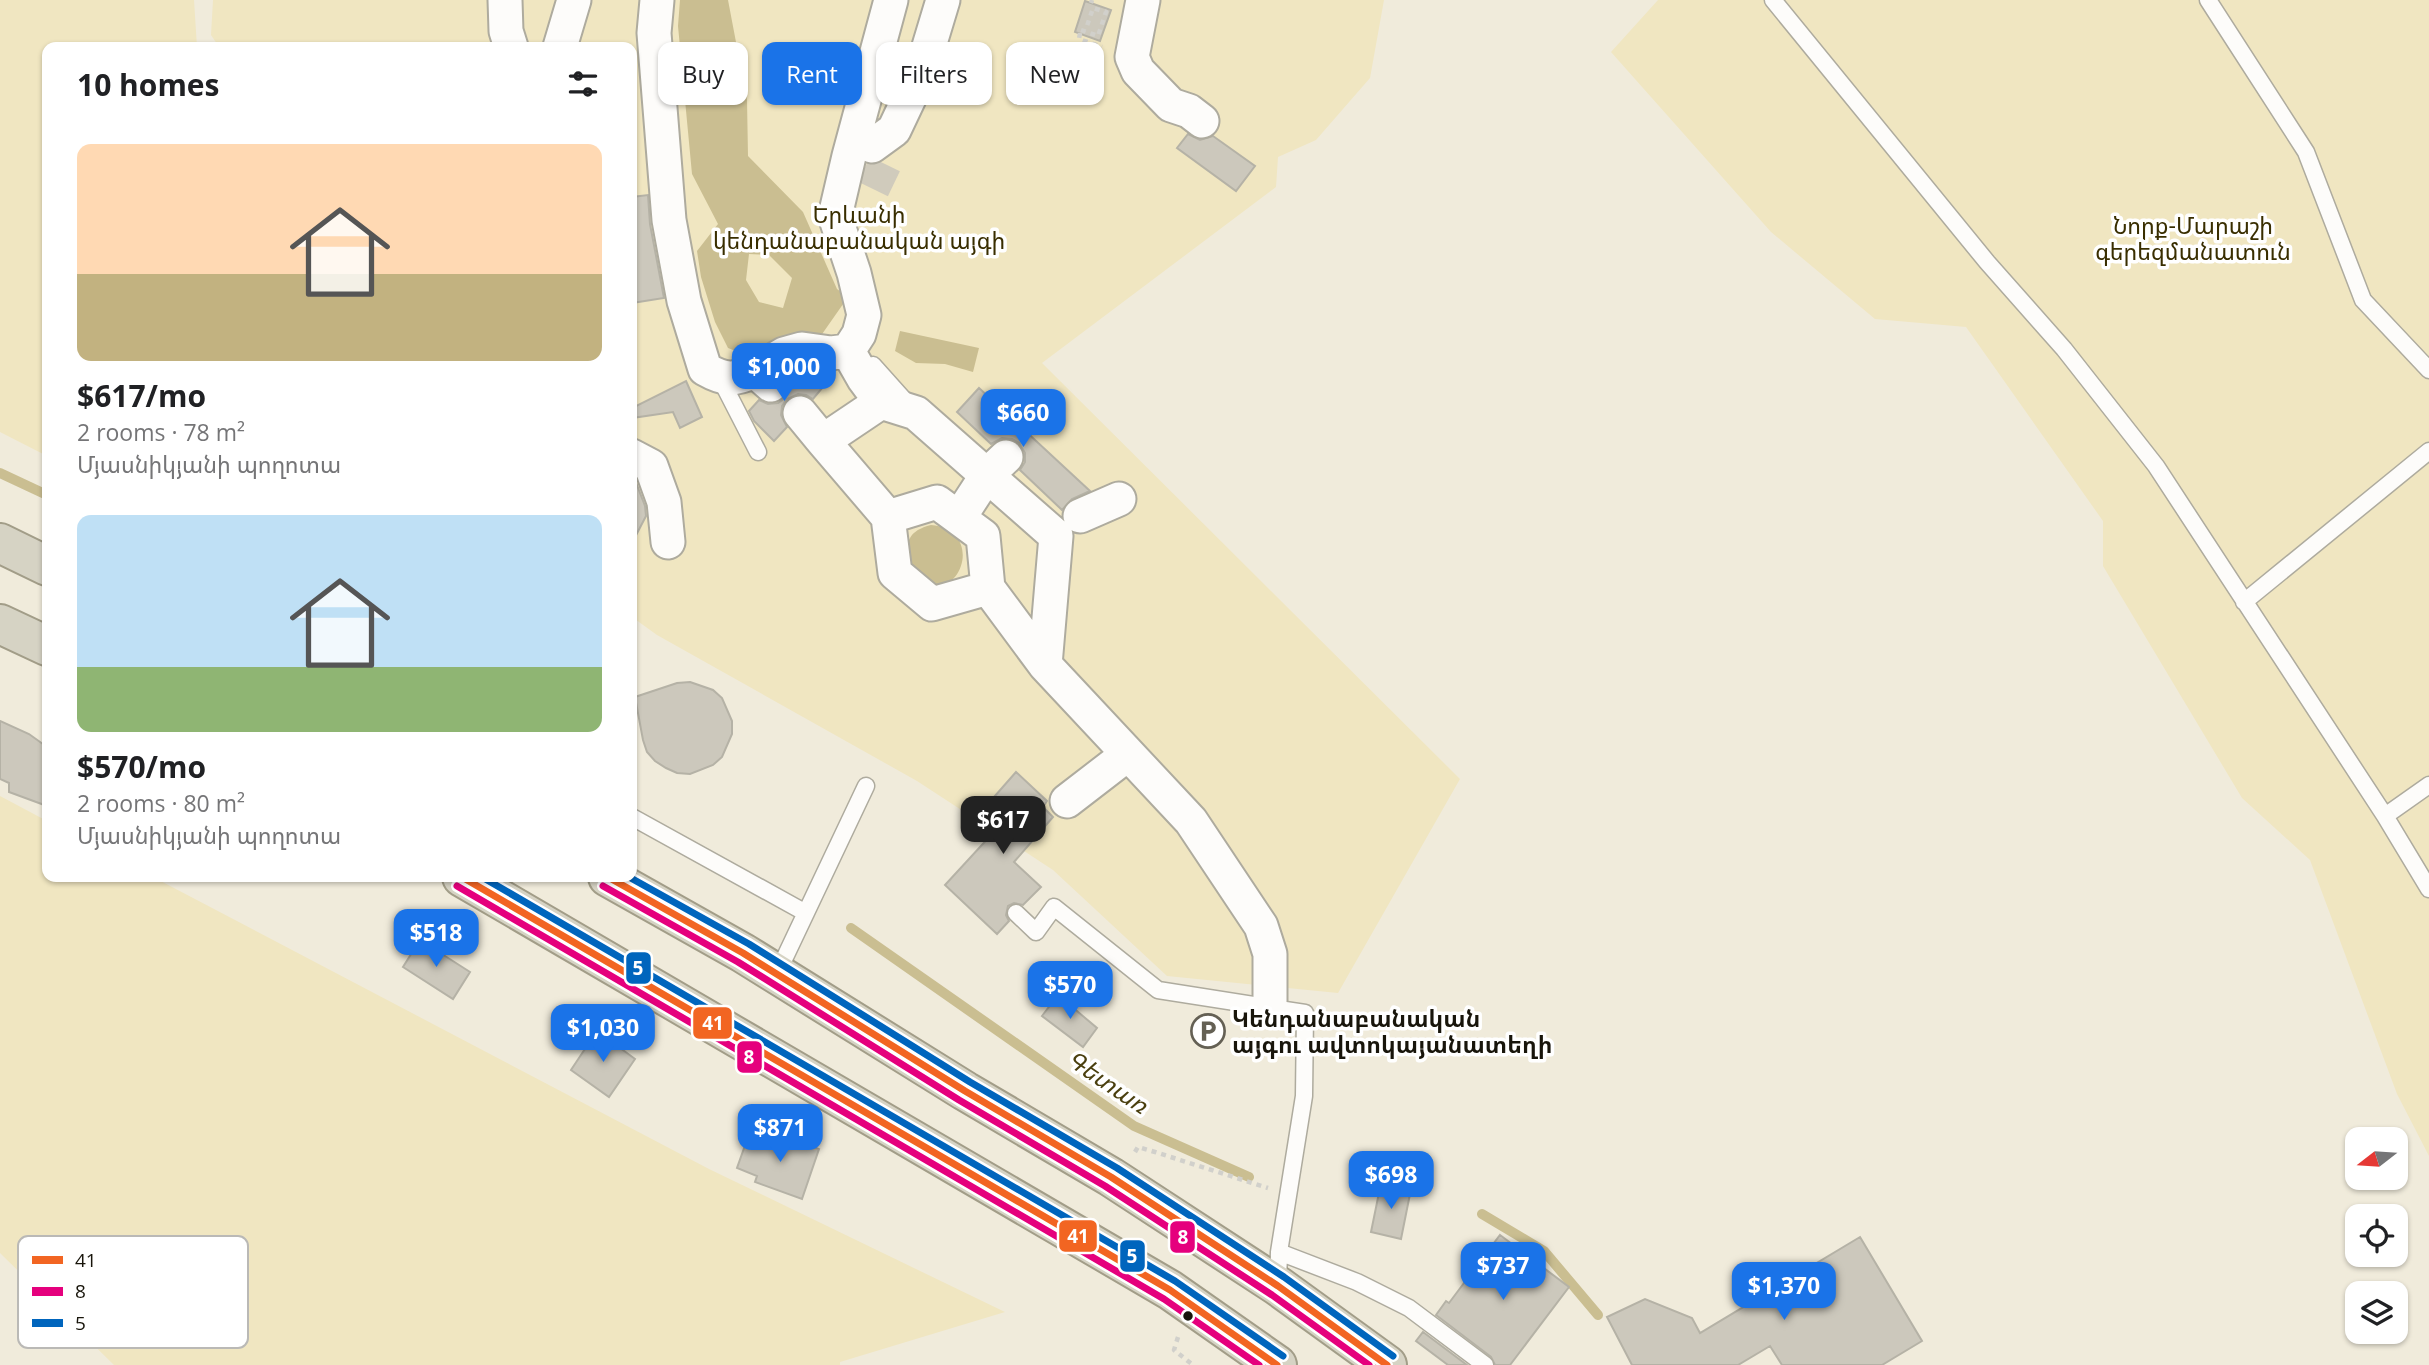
<!DOCTYPE html>
<html lang="en">
<head>
<meta charset="utf-8">
<style>
	:root { --surface:#fff; --page:#f2f2f2; --text:#202124; --muted:#757577; --accent:#1a73e8 }
	body { margin:0; font-family:"Open Sans","Noto Sans Armenian",sans-serif; background:var(--page); color:var(--text); height:100vh; display:flex; flex-direction:column; font-size:26px; white-space:nowrap }
	* { box-sizing:border-box; margin:0 }
	p { font-size:23px; color:var(--muted) }
	.icon { flex:none; width:38px; height:38px; fill:none; stroke:currentColor; stroke-width:2; stroke-linecap:round; stroke-linejoin:round }
	.map { position:relative; flex:1; overflow:hidden }
	.panel { position:absolute; left:42px; top:42px; width:595px; height:840px; display:flex; flex-direction:column; background:var(--surface); border-radius:14px; box-shadow:0 2px 5px #0004 }
	.panel>* { flex:none }
	.banner { position:absolute; left:658px; top:42px; width:665px; height:63px; display:flex; gap:14px }
	.needle { width:46px; rotate:253deg }
	.buttons { position:absolute; left:2345px; top:1127px; display:grid; gap:14px }
	.buttons a { display:grid; place-items:center; width:63px; height:63px; border-radius:14px; background:var(--surface); box-shadow:0 2px 5px #0004; font-size:35px }
	.price { position:absolute; translate:-50% -60px; padding:0 16px; border-radius:14px; background:var(--accent); color:#fff; font-size:23px; line-height:46px; filter:drop-shadow(0 2px 4px #0008) }
	.price::after { content:''; position:absolute; left:50%; top:42px; width:21px; height:16px; margin-left:-10px; background:inherit; clip-path:polygon(0 0,100% 0,50% 100%) }
	.price.selected { background:#222; color:#fff }
	ul { padding:0; list-style:none }
	li { display:grid; align-content:center; gap:14px; height:371px; padding:0 35px }
	li span { display:grid; place-items:center; height:217px; border-radius:14px; color:#555 }
	li>.icon { margin-inline-start:auto }
	span .icon { width:126px; height:126px; fill:#fffc; stroke-width:1 }
	li b { font-size:30px }
	h2 { display:flex; justify-content:space-between; align-items:center; height:84px; padding:0 35px; font-size:30px }
	.chip { padding:0 24px; border-radius:14px; background:var(--surface); box-shadow:0 2px 5px #0004; font-size:24px; line-height:63px }
	.chip.selected { background:var(--accent); color:#fff }
	.map>svg:first-child { display:block }
	.green { fill:#f0e6c1 }
	.water { fill:#cabe91; fill-rule:evenodd }
	.lines { fill:none; stroke-linecap:round; stroke-linejoin:round }
	.stream { stroke:#cabe91; stroke-width:10 }
	.building { fill:#ccc8bc; stroke:#b5b2a6; stroke-width:2 }
	.street-tunnel { stroke:#d0cbbc; stroke-width:33; stroke-dasharray:33 17; stroke-linecap:butt }
	.lane-casing { stroke:#aeab9e; stroke-width:19 }
	.street-casing { stroke:#aeab9e; stroke-width:37 }
	.highway-casing { stroke:#a29d88; stroke-width:42 }
	.path { stroke:#d1d0cb; stroke-width:4.5; stroke-dasharray:5 5; stroke-linecap:butt }
	.lane { stroke:#fdfcfa; stroke-width:16 }
	.street { stroke:#fdfcfa; stroke-width:33 }
	.highway { stroke:#d6d3c4; stroke-width:38 }
	.bus-1-casing { stroke:#fff; stroke-width:12 }
	.bus-2-casing { stroke:#fff; stroke-width:12 }
	.bus-3-casing { stroke:#fff; stroke-width:12 }
	.bus-1 { stroke:#f26522; stroke-width:7 }
	.bus-2 { stroke:#e5007d; stroke-width:7 }
	.bus-3 { stroke:#0065bd; stroke-width:7 }
	.bus-dot { fill:#18150b; stroke:#fff; stroke-width:2.5 }
	.labels { text-anchor:middle; dominant-baseline:central; stroke-width:7; stroke-linejoin:round; paint-order:stroke }
	.park-label { font-size:23px; fill:#392e00; stroke:#fff }
	.poi-label { font-size:23px; font-weight:bold; fill:#18150b; stroke:#fff; text-anchor:start }
	.water-label { font-size:24px; font-style:italic; fill:#4a3f0f; stroke:#fff }
	.key { fill:#fff; stroke:#bab9b6; stroke-width:2 }
	.key-label { font-size:19px; fill:#18150b }
	.line-badge { stroke:#fff; stroke-width:2.5 }
	.badge-label { font-size:19px; text-anchor:middle; font-weight:bold; fill:#fff }
</style>
</head>
<body>
<div class="map">
<svg width="2429" height="1365" viewBox="0 0 2429 1365">
	<rect width="100%" height="100%" fill="#f0ebdb"/>
	<path class="green" d="M 0,0 L 194,0 L 197,47 L 47,47 L 47,456 L 0,432 Z
		M 213,0 L 1384,0 L 1370,78 L 1316,140 L 1278,157 L 1276,187 L 1042,363 L 1460,779 L 1338,993 L 1167,976 L 1053,870 L 917,781 L 657,635 L 632,617 L 632,47 L 219,47 L 211,35 Z
		M 1658,0 L 2429,0 L 2429,1156 L 2397,1094 L 2310,860 L 2242,798 L 2103,566 L 2103,521 L 1966,327 L 1875,319 L 1771,232 L 1611,52 Z
		M 0,796 L 47,821 L 47,877 L 153,877 L 709,1169 L 1005,1312 L 840,1362 L 840,1365 L 114,1365 L 0,1253 Z"/>
	<path class="water" d="M 680,0 L 728,0 L 747,100 L 748,156 L 803,212 L 837,289 L 848,297 L 820,337 L 797,336 L 753,353 L 741,353 L 728,348 L 715,322 L 701,277 L 697,251 L 718,224 L 692,174 L 678,26 ZM 749,254 L 769,255 L 792,278 L 783,308 L 759,302 L 746,280 Z
		M 900,331 L 979,348 L 973,372 L 945,364 L 916,363 L 895,351 Z
		M 931,525 C 982,529 964,595 930,585 C 922,582 914,573 907,569 C 907,545 904,532 931,525 Z"/>
	<g class="lines">
		<path class="stream" d="M 0,473 L 47,495
			M 851,928 L 1134,1126 L 1249,1177
			M 1482,1214 L 1544,1251 L 1598,1315"/>
	</g>
	<path class="building" d="M 1085,1 L 1111,10 L 1100,41 L 1075,32 Z
		M 1188,134 L 1200,140 L 1213,136 L 1255,166 L 1236,191 L 1177,148 Z
		M 648,195 L 650,224 L 664,298 L 632,303 L 632,197 Z
		M 803,369 L 807,369 L 823,387 L 813,399 L 806,395 L 798,394 L 787,399 L 782,406 L 781,415 L 787,427 L 774,441 L 754,421 L 749,411 L 759,400 L 768,404 L 778,403 L 785,398 L 790,388 L 787,375 Z
		M 686,381 L 702,417 L 680,428 L 673,412 L 632,418 L 632,408 Z
		M 979,388 L 1090,491 L 1072,499 L 1062,510 L 1020,470 L 1025,462 L 1025,453 L 1019,443 L 1012,439 L 1002,438 L 991,444 L 957,412 Z
		M 632,478 L 635,480 L 645,506 L 646,516 L 632,543 Z
		M 690,682 L 713,690 L 722,698 L 732,721 L 732,734 L 722,757 L 713,765 L 690,774 L 677,773 L 666,768 L 655,761 L 647,752 L 643,740 L 635,697 L 677,683 Z
		M 0,721 L 29,734 L 47,747 L 47,806 L 9,792 L 9,783 L 0,779 Z
		M 1016,772 L 1047,801 L 1043,807 L 1053,817 L 1014,862 L 1041,887 L 1023,905 L 1014,903 L 1008,906 L 1006,915 L 1009,921 L 997,934 L 945,885 L 1004,821 L 987,805 Z
		M 420,940 L 470,972 L 453,999 L 403,967 Z
		M 1058,995 L 1097,1028 L 1083,1047 L 1042,1016 Z
		M 597,1031 L 635,1059 L 609,1097 L 571,1070 Z
		M 772,1132 L 819,1149 L 802,1199 L 755,1182 L 757,1176 L 737,1168 L 748,1137 L 769,1145 Z
		M 1381,1183 L 1411,1189 L 1401,1239 L 1371,1232 Z
		M 1500,1235 L 1569,1287 L 1510,1365 L 1495,1365 L 1491,1357 L 1436,1315 L 1446,1301 L 1449,1303 Z
		M 1860,1237 L 1922,1341 L 1882,1365 L 1782,1365 L 1770,1346 L 1738,1365 L 1632,1365 L 1607,1317 L 1645,1299 L 1692,1318 L 1700,1333 Z
		M 1423,1332 L 1467,1365 L 1448,1365 L 1416,1341 Z"/>
	<g class="lines">
		<path class="street-tunnel" d="M 873,189 L 885,164"/>
		<g class="lane-casing">
			<path id="lane" d="M 1773,0 L 1987,262 L 2064,349 L 2156,466 L 2385,816 L 2429,889
				M 2208,0 L 2306,152 L 2363,300 L 2429,370
				M 873,365 L 907,403
				M 720,378 L 758,452
				M 2244,602 L 2429,451
				M 2385,816 L 2429,785
				M 632,817 L 806,913
				M 1016,913 L 1036,932 L 1054,907 L 1158,990 L 1305,1013 L 1304,1096 L 1279,1252 L 1278,1284
				M 777,974 L 866,786
				M 1279,1252 L 1357,1282 L 1409,1308 L 1485,1365"/>
		</g>
		<g class="street-casing">
			<path id="street" d="M 505,0 L 506,31 L 511,47
				M 657,0 L 654,33 L 669,220 L 684,301 L 705,369 C 726,381 734,380 755,371 L 771,385
				M 1143,0 L 1132,57 L 1138,71 L 1171,105 L 1189,111 L 1202,121
				M 560,47 L 574,0
				M 872,146 L 894,130 L 921,73 L 943,0
				M 848,351 L 864,379 L 881,402 L 916,413 L 1056,536 L 1045,665 L 1191,821 L 1261,926 L 1270,954 L 1270,1007
				M 755,371 L 784,354 L 802,349 L 831,353 L 848,351 L 859,334 L 864,315 L 854,273 L 835,216 L 849,156 L 891,0
				M 800,413 L 823,441 L 881,402
				M 823,441 L 888,517 L 937,502 L 983,536 L 988,588 L 1045,665
				M 632,456 L 651,466 L 664,502 L 668,542
				M 1080,516 L 1119,499
				M 888,517 L 895,573 L 932,604 L 988,588
				M 959,518 L 987,475 L 1006,457
				M 1067,801 L 1128,754"/>
		</g>
		<g class="highway-casing">
			<path id="highway" d="M 0,543 L 47,566
				M 0,624 L 47,646
				M 462,877 L 1170,1290 L 1277,1365
				M 608,877 L 743,953 L 965,1091 L 1111,1177 L 1278,1286 L 1387,1365"/>
		</g>
		<path class="path" d="M 1091,3 L 1092,0
			M 1081,30 L 1098,36 L 1106,12 L 1093,8 L 1087,26
			M 1080,33 L 1079,39 L 1102,47
			M 1135,1152 L 1138,1147 L 1155,1152 L 1268,1188
			M 1178,1337 L 1174,1350 L 1193,1365"/>
		<use href="#lane" class="lane"/>
		<use href="#street" class="street"/>
		<use href="#highway" class="highway"/>
		<g class="bus-1-casing">
			<path id="bus-1" d="M 462,877 L 1170,1290 L 1277,1365
				M 608,877 L 743,953 L 965,1091 L 1111,1177 L 1278,1286 L 1387,1365"/>
		</g>
		<g class="bus-2-casing">
			<path id="bus-2" d="M 457,886 L 1164,1299 L 1259,1365
				M 603,886 L 738,962 L 959,1100 L 1105,1186 L 1272,1295 L 1369,1365"/>
		</g>
		<g class="bus-3-casing">
			<path id="bus-3" d="M 482,877 L 1175,1281 L 1283,1356
				M 629,877 L 749,944 L 970,1082 L 1117,1168 L 1284,1277 L 1393,1356"/>
		</g>
		<use href="#bus-1" class="bus-1"/>
		<use href="#bus-2" class="bus-2"/>
		<use href="#bus-3" class="bus-3"/>
	</g>
	<defs>
		<g id="parking-ring" transform="scale(1.75)"><circle r="9.5" fill="#fff" stroke="#646054" stroke-width="1.5"/><path d="M-3.5-5.5H1a3.5 3.5 0 0 1 0 7H-1V5.5H-3.5ZM-1-3.4V-.6H.8a1.4 1.4 0 0 0 0-2.8Z" fill="#646054"/></g>
	</defs>
	<g fill-rule="evenodd">
		<use href="#parking-ring" x="1208" y="1031"/>
	</g>
	<circle class="bus-dot" cx="1188" cy="1316" r="6"/>
	<g class="labels">
		<g class="park-label">
			<text x="859" y="214">Երևանի<tspan x="859" dy="26">կենդանաբանական այգի</tspan></text>
			<text x="2193" y="225">Նորք-Մարաշի<tspan x="2193" dy="26">գերեզմանատուն</tspan></text>
		</g>
		<g class="poi-label">
			<text x="1232" y="1018">Կենդանաբանական<tspan x="1232" dy="26">այգու ավտոկայանատեղի</tspan></text>
		</g>
		<g class="water-label">
			<text transform="translate(1108 1081) rotate(34)">Գետառ</text>
		</g>
	</g>
	<rect x="18" y="1236" width="230" height="112" rx="10" class="key"/>
	<rect x="32" y="1256" width="31" height="8" fill="#f26522"/>
	<rect x="32" y="1287" width="31" height="9" fill="#e5007d"/>
	<rect x="32" y="1319" width="31" height="8" fill="#0065bd"/>
	<g class="key-label">
		<text x="75" y="1267">41</text>
		<text x="75" y="1298">8</text>
		<text x="75" y="1330">5</text>
	</g>
	<g class="line-badge">
		<rect x="625" y="951" width="27" height="34" rx="7" fill="#0065bd"/>
		<rect x="692" y="1006" width="41" height="34" rx="7" fill="#f26522"/>
		<rect x="736" y="1040" width="27" height="34" rx="7" fill="#e5007d"/>
		<rect x="1058" y="1219" width="40" height="34" rx="7" fill="#f26522"/>
		<rect x="1169" y="1220" width="27" height="34" rx="7" fill="#e5007d"/>
		<rect x="1119" y="1239" width="27" height="34" rx="7" fill="#0065bd"/>
	</g>
	<g class="badge-label">
		<text x="638" y="975">5</text>
		<text x="713" y="1030">41</text>
		<text x="749" y="1064">8</text>
		<text x="1078" y="1243">41</text>
		<text x="1183" y="1244">8</text>
		<text x="1132" y="1263">5</text>
	</g>
</svg>
<div class="buttons">
<a><svg class="needle" viewBox="-14 -14 28 28"><path d="M0-13l5 13h-10z" fill="#e53935"/><path d="M0 13l5-13h-10z" fill="#757577"/></svg></a>
<a><svg class="icon" aria-label="locate" viewBox="0 0 24 24"><circle cx="12" cy="12" r="6"/><path d="M12 2v4M12 18v4M2 12h4M18 12h4"/></svg></a>
<a><svg class="icon" aria-label="layers" viewBox="0 0 24 24"><path d="M12 4l9 5-9 5-9-5zM3 14l9 5 9-5"/></svg></a>
</div>
<b class="price" style="left:784px;top:403px">$1,000</b>
<b class="price" style="left:1023px;top:449px">$660</b>
<b class="price selected" style="left:1003px;top:856px">$617</b>
<b class="price" style="left:436px;top:969px">$518</b>
<b class="price" style="left:1070px;top:1021px">$570</b>
<b class="price" style="left:603px;top:1064px">$1,030</b>
<b class="price" style="left:780px;top:1164px">$871</b>
<b class="price" style="left:1391px;top:1211px">$698</b>
<b class="price" style="left:1503px;top:1302px">$737</b>
<b class="price" style="left:1784px;top:1322px">$1,370</b>
<div class="banner">
<a class="chip">Buy</a>
<a class="chip selected">Rent</a>
<a class="chip">Filters</a>
<a class="chip">New</a>
</div>
<section class="panel">
<h2>10 homes<svg class="icon" aria-label="filters" viewBox="0 0 24 24"><path d="M4 7h16M4 17h16"/><circle cx="9" cy="7" r="2"/><circle cx="15" cy="17" r="2"/></svg></h2>
<ul>
<li><span style="background:linear-gradient(#ffd9b3 60%,#c2b280 0)"><svg class="icon" aria-label="home" viewBox="0 0 24 24"><path d="M3 11l9-7 9 7M6 9v11h12V9"/></svg></span><div><b>$617/mo</b><p>2 rooms · 78 m²</p><p>Մյասնիկյանի պողոտա</p></div></li>
<li><span style="background:linear-gradient(#bfe0f5 70%,#8fb573 0)"><svg class="icon" aria-label="home" viewBox="0 0 24 24"><path d="M3 11l9-7 9 7M6 9v11h12V9"/></svg></span><div><b>$570/mo</b><p>2 rooms · 80 m²</p><p>Մյասնիկյանի պողոտա</p></div></li>
</ul>
</section>
</div>
</body>
</html>
